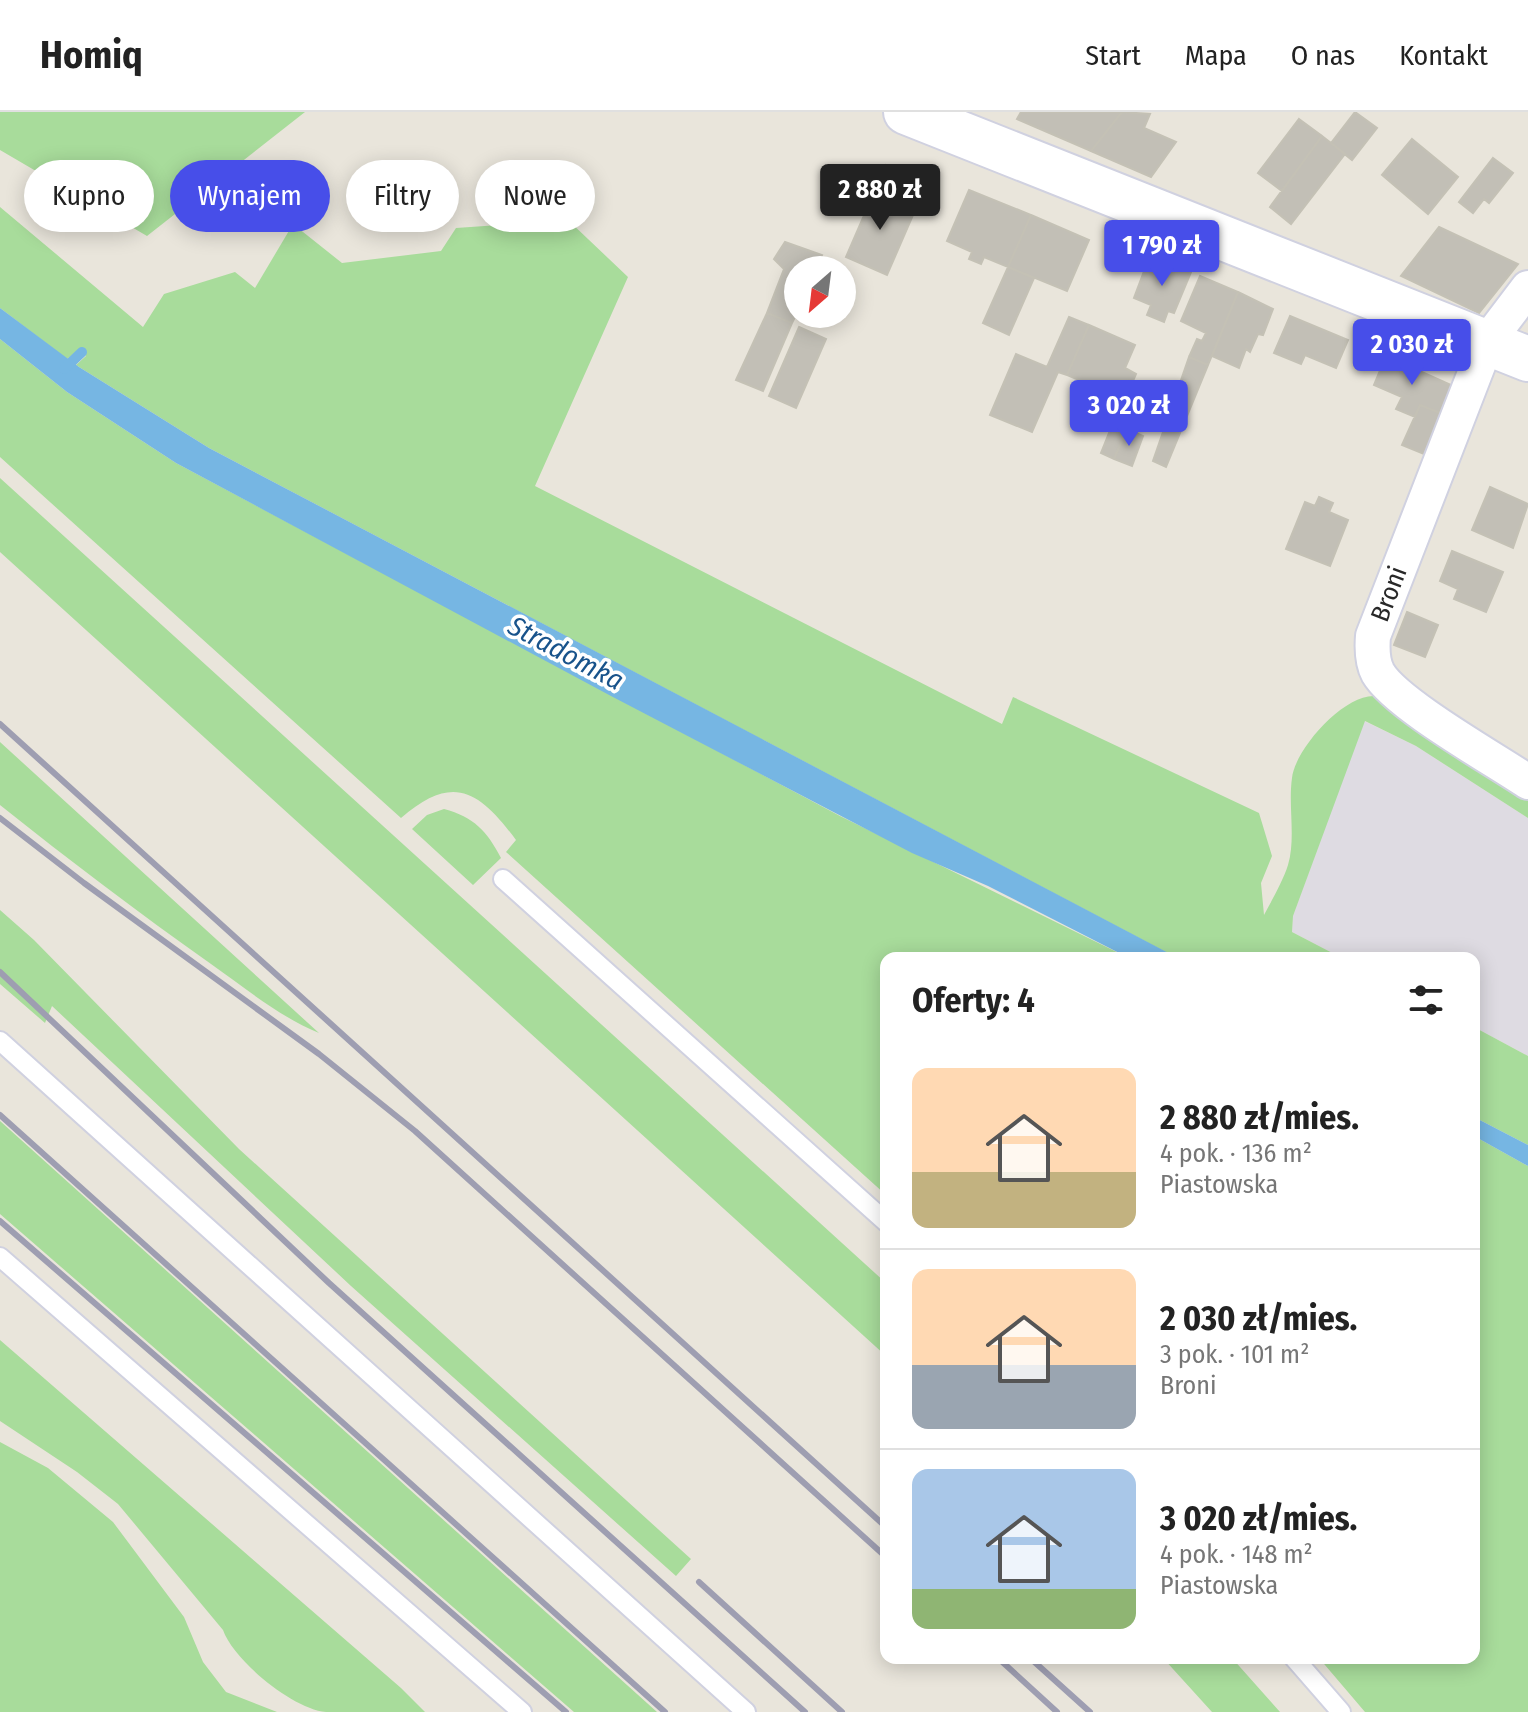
<!DOCTYPE html>
<html lang="pl">
<head>
<meta charset="utf-8">
<style>
	:root { --surface:#fff; --page:#f6f6f6; --text:#222; --muted:#767676; --line:#e0e0e0; --accent:#474ee9 }
	body { margin:0; font-family:"Fira Sans Condensed",sans-serif; background:var(--page); color:var(--text); height:100vh; display:flex; flex-direction:column; font-size:30px; white-space:nowrap }
	* { box-sizing:border-box; margin:0 }
	p { font-size:26px; color:var(--muted) }
	.icon { flex:none; width:44px; height:44px; fill:none; stroke:currentColor; stroke-width:2; stroke-linecap:round; stroke-linejoin:round }
	.map { position:relative; flex:1; overflow:hidden }
	.drawer { position:absolute; left:880px; top:840px; width:600px; height:712px; display:flex; flex-direction:column; background:var(--surface); border-radius:16px; box-shadow:0 4px 20px #0003 }
	.drawer>* { flex:none }
	.hud { position:absolute; left:24px; top:48px; width:736px; height:72px; display:flex; gap:16px }
	.needle { width:52px; rotate:208deg }
	.fabs { position:absolute; left:784px; top:144px; display:grid; gap:16px }
	.fabs a { display:grid; place-items:center; width:72px; height:72px; border-radius:50%; background:var(--surface); box-shadow:0 4px 20px #0003; font-size:40px }
	.price { position:absolute; translate:-50% -68px; padding:0 18px; border-radius:8px; background:var(--accent); color:#fff; font-size:26px; line-height:52px; filter:drop-shadow(0 2px 4px #0008) }
	.price::after { content:''; position:absolute; left:50%; top:48px; width:24px; height:18px; margin-left:-12px; background:inherit; clip-path:polygon(0 0,100% 0,50% 100%) }
	.price.current { background:#222; color:#fff }
	ul { padding:0; list-style:none }
	li { display:flex; align-items:center; gap:24px; height:200px; padding:0 32px }
	li+li { border-top:2px solid var(--line) }
	li span { display:grid; place-items:center; flex:none; width:224px; height:160px; border-radius:16px; color:#555 }
	li>.icon { margin-inline-start:auto }
	span .icon { width:96px; height:96px; fill:#fffc; stroke-width:1 }
	li b { font-size:34px }
	h2 { display:flex; justify-content:space-between; align-items:center; height:96px; padding:0 32px; font-size:34px }
	.pill { padding:0 28px; border-radius:36px; background:var(--surface); box-shadow:0 4px 20px #0003; font-size:28px; line-height:72px }
	.pill.current { background:var(--accent); color:#fff }
	header { display:flex; align-items:center; gap:48px; box-sizing:border-box; height:112px; padding:0 40px; background:var(--surface); border-bottom:2px solid var(--line) }
	header strong { font-size:38px }
	nav { display:flex; gap:44px; margin-inline-start:auto; font-size:28px }
	.map>svg:first-child { display:block }
	.industrial { fill:#dedbe2 }
	.green { fill:#a8dc9b }
	.water { fill:#76b6e3 }
	.lines { fill:none; stroke-linecap:round; stroke-linejoin:round }
	.stream { stroke:#76b6e3; stroke-width:10 }
	.building { fill:#c2bfb6; stroke:#c4c1b5; stroke-width:2 }
	.service-casing { stroke:#d0d1e0; stroke-width:22 }
	.minor-casing { stroke:#d0d1e0; stroke-width:38 }
	.tertiary-casing { stroke:#d0d1e0; stroke-width:48 }
	.service { stroke:#fff; stroke-width:18 }
	.minor { stroke:#fff; stroke-width:34 }
	.tertiary { stroke:#fff; stroke-width:44 }
	.rail { stroke:#9e9eb1; stroke-width:6 }
	.labels { text-anchor:middle; dominant-baseline:central; stroke-width:7; stroke-linejoin:round; paint-order:stroke }
	.street-label { font-size:26px; fill:#282828; stroke:#fff }
	.water-label { font-size:28px; font-style:italic; fill:#18538b; stroke:#fff }
</style>
</head>
<body>
<header>
<strong>Homiq</strong>
<nav><a>Start</a><a>Mapa</a><a>O nas</a><a>Kontakt</a></nav>
</header>
<div class="map">
<svg width="1528" height="1600" viewBox="0 0 1528 1600">
	<rect width="100%" height="100%" fill="#e9e5db"/>
	<path class="industrial" d="M 1364,609 L 1416,634 L 1528,706 L 1528,944 L 1474,915 L 1474,846 L 1342,846 L 1292,820 L 1293,804 Z"/>
	<path class="green" d="M 0,0 L 305,0 L 147,124 L 0,38 Z
		M 0,95 L 143,215 L 164,182 L 235,160 L 255,176 L 293,112 L 342,151 L 441,139 L 456,116 L 568,108 L 628,165 L 535,374 L 1002,612 L 1013,585 L 1259,701 L 1272,744 L 1261,771 L 1264,803 C 1272,788 1283,769 1288,753 C 1296,726 1288,694 1292,666 C 1295,637 1344,582 1375,584 L 1528,682 L 1528,706 L 1416,634 L 1365,609 L 1293,804 L 1292,820 L 1342,846 L 1177,846 L 209,336 L 79,255 L 76,253 L 86,244 L 80,237 L 67,247 L 0,196 Z
		M 0,227 L 67,280 L 176,351 L 840,704 L 1129,846 L 886,846 L 886,1083 L 506,740 L 516,728 C 478,677 452,662 401,706 L 0,345 Z
		M 0,366 L 886,1171 L 886,1244 L 0,440 Z
		M 0,630 L 319,921 C 280,905 245,876 211,852 C 139,801 69,748 0,693 Z
		M 444,697 C 474,705 487,719 501,746 L 473,773 L 412,717 L 427,703 Z
		M 0,798 L 34,828 L 239,1037 L 691,1447 L 676,1464 L 351,1174 L 52,894 L 45,911 L 0,872 Z
		M 1474,915 L 1528,944 L 1528,1033 L 1474,1005 Z
		M 0,1009 L 657,1600 L 574,1600 L 0,1102 Z
		M 1474,1024 L 1528,1054 L 1528,1600 L 1365,1600 L 1319,1546 L 1474,1546 Z
		M 0,1228 L 401,1576 L 425,1600 C 392,1600 358,1600 326,1600 C 293,1597 234,1549 223,1518 L 118,1392 L 77,1360 L 0,1309 Z
		M 0,1330 L 48,1356 L 113,1410 L 184,1505 L 203,1550 L 226,1580 L 277,1600 L 0,1600 Z
		M 1163,1546 L 1232,1546 L 1280,1600 L 1212,1600 Z"/>
	<path class="water" d="M 0,196 L 79,255 L 209,336 L 1178,846 L 1129,846 L 988,774 L 912,741 L 611,584 L 176,351 L 67,280 L 0,227 Z
		M 1474,1005 L 1528,1033 L 1528,1054 L 1474,1024 Z"/>
	<g class="lines">
		<path class="stream" d="M 64,257 L 82,240"/>
	</g>
	<path class="building" d="M 1021,0 L 1122,0 L 1091,39 L 1017,7 Z
		M 1122,0 L 1150,2 L 1144,16 L 1176,30 L 1151,65 L 1091,39 Z
		M 1355,0 L 1377,16 L 1352,48 L 1331,31 Z
		M 1299,7 L 1322,24 L 1282,79 L 1258,61 Z
		M 1322,24 L 1345,42 L 1291,112 L 1270,95 Z
		M 1412,27 L 1458,65 L 1428,102 L 1382,63 Z
		M 1493,46 L 1513,61 L 1489,91 L 1484,87 L 1473,101 L 1459,90 Z
		M 886,53 L 927,70 L 916,96 L 876,80 Z
		M 869,77 L 916,96 L 887,163 L 846,145 L 866,99 L 861,97 Z
		M 969,78 L 1031,103 L 1008,155 L 984,145 L 981,152 L 969,147 L 972,140 L 947,129 Z
		M 1031,103 L 1089,128 L 1067,179 L 1008,155 Z
		M 1439,115 L 1518,152 L 1479,201 L 1401,164 Z
		M 785,130 L 822,143 L 815,158 L 798,158 L 798,199 L 792,211 L 767,201 L 784,157 L 774,147 Z
		M 1149,146 L 1191,160 L 1174,201 L 1168,199 L 1164,210 L 1147,203 L 1151,193 L 1134,186 Z
		M 1008,155 L 1034,166 L 1009,223 L 983,211 Z
		M 1200,164 L 1238,180 L 1208,253 L 1189,245 L 1197,227 L 1202,229 L 1206,221 L 1181,209 Z
		M 1238,180 L 1273,197 L 1263,223 L 1258,222 L 1250,240 L 1246,237 L 1239,256 L 1212,244 Z
		M 767,201 L 792,211 L 763,279 L 736,268 Z
		M 1290,204 L 1348,228 L 1336,256 L 1305,243 L 1301,252 L 1274,241 Z
		M 1069,205 L 1089,213 L 1067,263 L 1058,260 L 1032,320 L 990,303 L 1016,242 L 1047,255 Z
		M 1089,213 L 1135,233 L 1125,256 L 1136,262 L 1133,269 L 1120,268 L 1114,283 L 1067,263 Z
		M 799,215 L 826,227 L 796,296 L 769,284 Z
		M 1386,244 L 1451,273 L 1440,301 L 1420,293 L 1415,305 L 1396,297 L 1402,285 L 1374,273 Z
		M 1189,245 L 1208,253 L 1166,355 L 1153,349 Z
		M 1420,293 L 1440,301 L 1424,342 L 1402,333 Z
		M 1113,311 L 1127,317 L 1114,347 L 1101,341 Z
		M 1127,317 L 1143,324 L 1132,354 L 1114,347 Z
		M 1490,375 L 1528,392 L 1513,436 L 1472,418 Z
		M 1319,385 L 1333,391 L 1329,400 L 1348,408 L 1330,454 L 1286,437 L 1305,390 L 1315,394 Z
		M 1452,439 L 1503,460 L 1486,500 L 1454,487 L 1458,477 L 1440,469 Z
		M 1407,500 L 1438,513 L 1425,545 L 1394,533 Z"/>
	<g class="lines">
		<g class="service-casing">
			<path id="service" d="M 503,767 L 886,1110
				M 0,929 L 746,1600
				M 0,1145 L 522,1600
				M 1294,1546 L 1341,1600"/>
		</g>
		<g class="minor-casing">
			<path id="minor" d="M 1528,176 L 1487,230 L 1373,524 C 1372,536 1372,550 1378,561 C 1396,592 1494,647 1528,670"/>
		</g>
		<g class="tertiary-casing">
			<path id="tertiary" d="M 906,0 L 1528,247"/>
		</g>
		<use href="#service" class="service"/>
		<use href="#minor" class="minor"/>
		<use href="#tertiary" class="tertiary"/>
		<path class="rail" d="M 0,612 L 886,1415
			M 0,706 L 84,771 L 319,942 L 415,1019 L 886,1445
			M 0,860 L 329,1171 L 805,1600
			M 0,1003 L 665,1600
			M 0,1109 L 566,1600
			M 699,1470 L 842,1600
			M 998,1546 L 1057,1600
			M 1030,1546 L 1090,1600"/>
	</g>
	<g class="labels">
		<g class="street-label">
			<text transform="translate(1389 482) rotate(-69)">Broni</text>
		</g>
		<g class="water-label">
			<text transform="translate(566 541) rotate(28)">Stradomka</text>
		</g>
	</g>
</svg>
<div class="fabs">
<a><svg class="needle" viewBox="-14 -14 28 28"><path d="M0-13l5 13h-10z" fill="#e53935"/><path d="M0 13l5-13h-10z" fill="#767676"/></svg></a>
</div>
<b class="price current" style="left:880px;top:120px">2 880 zł</b>
<b class="price" style="left:1162px;top:176px">1 790 zł</b>
<b class="price" style="left:1412px;top:275px">2 030 zł</b>
<b class="price" style="left:1129px;top:336px">3 020 zł</b>
<div class="hud">
<a class="pill">Kupno</a>
<a class="pill current">Wynajem</a>
<a class="pill">Filtry</a>
<a class="pill">Nowe</a>
</div>
<section class="drawer">
<h2>Oferty: 4<svg class="icon" aria-label="filters" viewBox="0 0 24 24"><path d="M4 7h16M4 17h16"/><circle cx="9" cy="7" r="2"/><circle cx="15" cy="17" r="2"/></svg></h2>
<ul>
<li><span style="background:linear-gradient(#ffd9b3 65%,#c2b280 0)"><svg class="icon" aria-label="home" viewBox="0 0 24 24"><path d="M3 11l9-7 9 7M6 9v11h12V9"/></svg></span><div><b>2 880 zł/mies.</b><p>4 pok. · 136 m²</p><p>Piastowska</p></div></li>
<li><span style="background:linear-gradient(#ffd9b3 60%,#9aa5b1 0)"><svg class="icon" aria-label="home" viewBox="0 0 24 24"><path d="M3 11l9-7 9 7M6 9v11h12V9"/></svg></span><div><b>2 030 zł/mies.</b><p>3 pok. · 101 m²</p><p>Broni</p></div></li>
<li><span style="background:linear-gradient(#a9c7e8 75%,#8fb573 0)"><svg class="icon" aria-label="home" viewBox="0 0 24 24"><path d="M3 11l9-7 9 7M6 9v11h12V9"/></svg></span><div><b>3 020 zł/mies.</b><p>4 pok. · 148 m²</p><p>Piastowska</p></div></li>
</ul>
</section>
</div>
</body>
</html>
